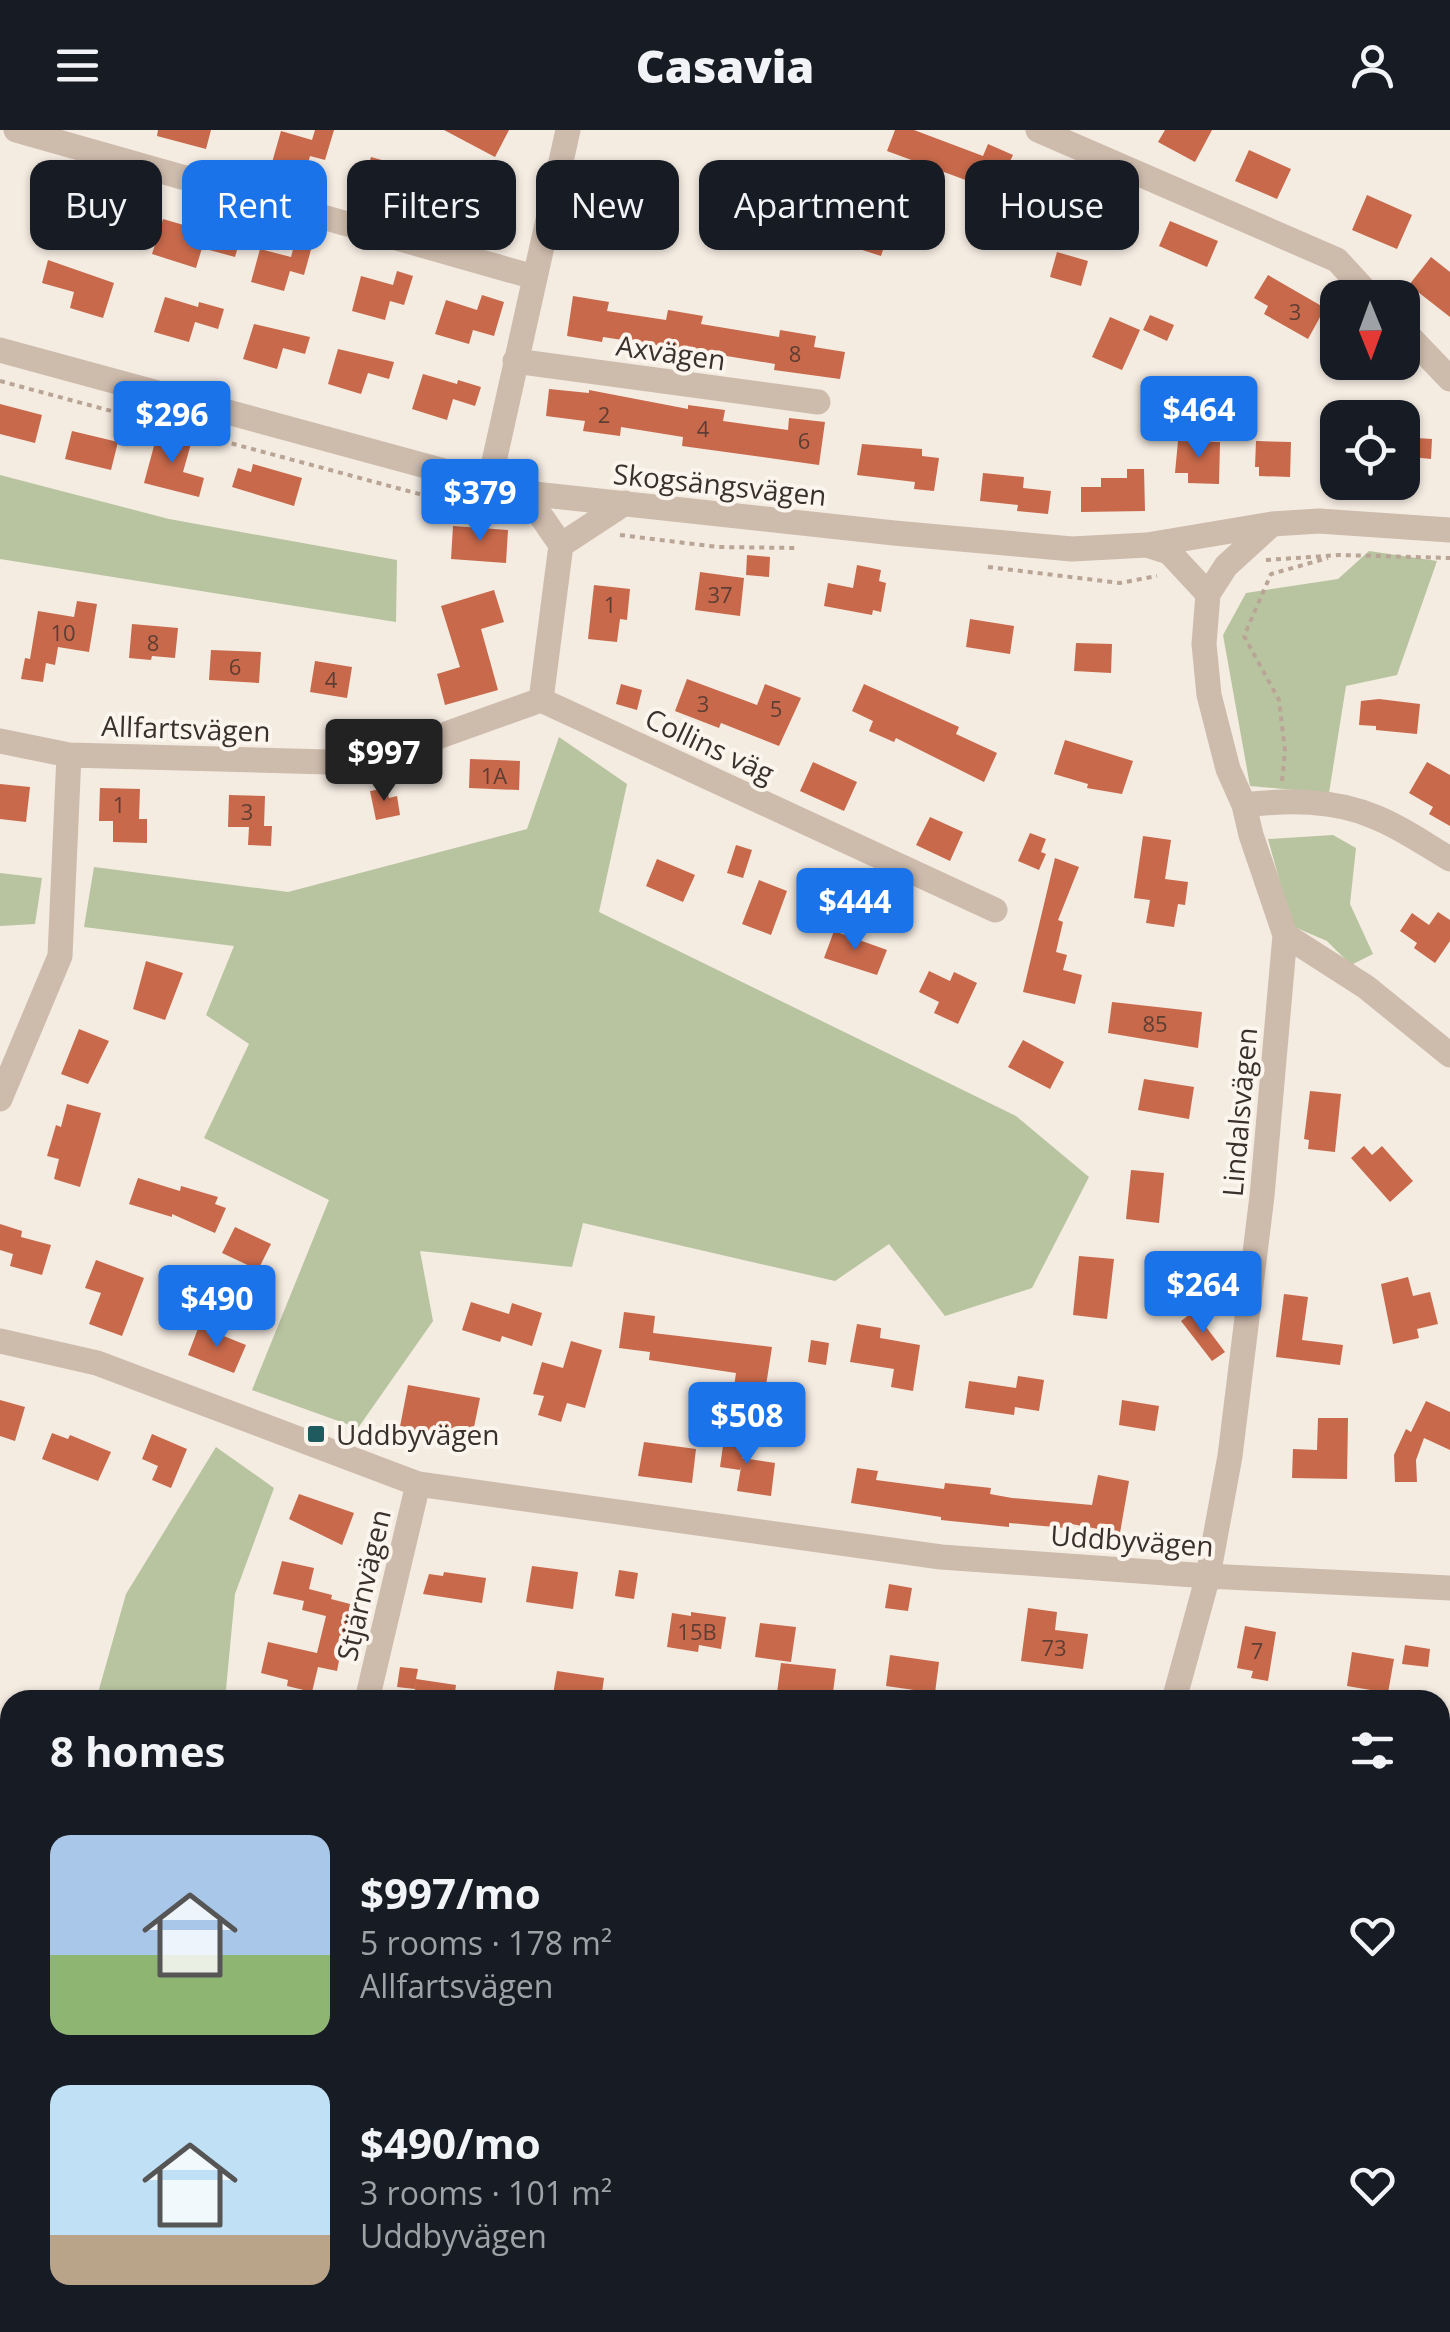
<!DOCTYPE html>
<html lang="en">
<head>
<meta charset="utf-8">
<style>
	:root { --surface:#171b24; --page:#20242c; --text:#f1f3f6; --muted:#9ea1a6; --accent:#1a73e8 }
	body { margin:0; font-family:"Open Sans",sans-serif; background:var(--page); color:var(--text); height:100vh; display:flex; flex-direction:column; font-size:38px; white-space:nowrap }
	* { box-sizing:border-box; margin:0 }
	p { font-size:32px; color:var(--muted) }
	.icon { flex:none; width:55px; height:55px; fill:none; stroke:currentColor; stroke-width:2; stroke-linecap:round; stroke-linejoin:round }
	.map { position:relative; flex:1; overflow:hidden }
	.side { position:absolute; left:0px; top:1560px; width:1450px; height:642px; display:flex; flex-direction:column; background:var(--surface); border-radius:30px 30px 0 0; box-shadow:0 2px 8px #0004 }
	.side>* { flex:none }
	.top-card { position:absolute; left:30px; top:30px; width:1390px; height:90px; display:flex; gap:20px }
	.needle { width:65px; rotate:179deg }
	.tools { position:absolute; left:1320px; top:150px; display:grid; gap:20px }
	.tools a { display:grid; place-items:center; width:100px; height:100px; border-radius:20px; background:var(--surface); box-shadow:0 2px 8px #0004; font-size:50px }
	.price { position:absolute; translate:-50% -85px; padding:0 22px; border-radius:10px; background:var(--accent); color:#fff; font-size:32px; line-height:65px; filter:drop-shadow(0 2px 5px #0008) }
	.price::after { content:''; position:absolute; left:50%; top:60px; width:30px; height:22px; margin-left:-15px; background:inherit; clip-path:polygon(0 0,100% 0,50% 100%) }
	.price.on { background:#222; color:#fff }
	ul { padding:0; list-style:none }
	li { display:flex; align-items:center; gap:30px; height:250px; padding:0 50px }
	li span { display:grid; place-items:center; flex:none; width:280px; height:200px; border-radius:20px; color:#555 }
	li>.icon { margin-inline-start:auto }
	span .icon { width:120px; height:120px; fill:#fffc; stroke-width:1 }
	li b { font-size:42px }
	h2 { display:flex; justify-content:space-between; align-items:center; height:120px; padding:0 50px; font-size:42px }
	.tag { padding:0 35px; border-radius:20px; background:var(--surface); box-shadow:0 2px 8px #0004; font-size:35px; line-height:90px }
	.tag.on { background:var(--accent); color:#fff }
	header { display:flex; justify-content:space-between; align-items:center; height:130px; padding:0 50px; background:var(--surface); font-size:45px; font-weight:800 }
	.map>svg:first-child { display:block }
	.green { fill:#b8c4a0 }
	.building { fill:#c8694b }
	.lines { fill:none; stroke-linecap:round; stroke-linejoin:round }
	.path { stroke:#b9a596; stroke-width:4; stroke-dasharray:5 5; stroke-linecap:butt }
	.minor { stroke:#cdbbac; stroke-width:25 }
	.poi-dot { fill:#1f5a5e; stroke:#fbf5ee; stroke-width:4 }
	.labels { text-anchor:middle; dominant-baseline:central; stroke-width:8; stroke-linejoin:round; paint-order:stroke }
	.number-label { font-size:22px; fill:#5e3e33 }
	.street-label { font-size:28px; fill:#3b302b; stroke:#fbf5ee }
	.poi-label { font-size:28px; fill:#3b302b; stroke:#fbf5ee; text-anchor:start }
</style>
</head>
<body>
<header><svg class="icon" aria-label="menu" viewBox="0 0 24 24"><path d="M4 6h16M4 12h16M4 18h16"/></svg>Casavia<svg class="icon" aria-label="person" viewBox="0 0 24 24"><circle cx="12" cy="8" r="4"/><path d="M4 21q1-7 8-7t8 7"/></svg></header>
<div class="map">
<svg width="1450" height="2202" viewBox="0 0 1450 2202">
	<rect width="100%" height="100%" fill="#f4ebe1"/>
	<path class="green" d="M 0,345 L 169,389 L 397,430 L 396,492 L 0,429 Z
		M 1369,421 L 1437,431 L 1397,545 L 1346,556 L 1329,663 L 1250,656 L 1223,505 L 1246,463 L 1338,449 Z
		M 559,607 L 627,654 L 599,782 L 1016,986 L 1089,1047 L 1032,1158 L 945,1186 L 889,1114 L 835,1151 L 583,1093 L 572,1137 L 420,1121 L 433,1191 L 358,1298 L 252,1260 L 329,1070 L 204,1008 L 249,914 L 206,885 L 234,816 L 84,797 L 94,737 L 288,762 L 527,699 Z
		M 1333,705 L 1356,718 L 1350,774 L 1373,824 L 1351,835 L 1327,811 L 1292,796 L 1268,709 Z
		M 0,743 L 42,748 L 35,794 L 0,796 Z
		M 216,1317 L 274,1358 L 235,1464 L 225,1570 L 96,1570 L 126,1464 Z
		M 10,1739 L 10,2192 L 126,2193 L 126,2196 L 136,2202 L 0,2202 L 0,1751 Z"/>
	<path class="building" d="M 158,0 L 211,0 L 206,19 L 157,6 Z
		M 315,0 L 334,0 L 325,30 L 310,26 L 305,45 L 271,36 L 281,1 L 312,10 Z
		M 444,0 L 509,0 L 495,27 Z
		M 895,0 L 914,0 L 983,26 L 988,14 L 1013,25 L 1002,48 L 1023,58 L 1011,84 L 966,64 L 971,52 L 887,21 Z
		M 1165,0 L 1212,0 L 1195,32 L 1158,12 Z
		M 1249,20 L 1291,39 L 1277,69 L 1235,51 Z
		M 371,27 L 478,57 L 480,50 L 510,59 L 504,81 L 475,73 L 469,93 L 436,84 L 442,64 L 401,51 L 394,72 L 360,61 Z
		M 802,42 L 831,52 L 828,60 L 895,83 L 881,126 L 853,117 L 858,101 L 819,88 L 817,95 L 788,86 Z
		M 100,58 L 118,62 L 111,91 L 95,87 L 91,105 L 57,96 L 66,62 L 97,70 Z
		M 1367,65 L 1412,85 L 1397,119 L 1352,100 Z
		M 199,84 L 215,89 L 211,104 L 239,113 L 235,127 L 202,118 L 196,138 L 152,124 L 163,89 L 194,98 Z
		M 1170,91 L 1218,111 L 1207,137 L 1159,116 Z
		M 295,112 L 312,116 L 304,145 L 290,141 L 284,161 L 251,152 L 260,119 L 291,127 Z
		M 1057,122 L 1088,131 L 1081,156 L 1050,147 Z
		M 1431,127 L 1450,142 L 1450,187 L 1409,155 Z
		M 48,130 L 114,153 L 103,188 L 70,178 L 74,162 L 42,153 Z
		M 397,141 L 413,146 L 404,175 L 390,171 L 385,190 L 352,181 L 361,146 L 393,155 Z
		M 1268,145 L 1325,178 L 1308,209 L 1264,184 L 1268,176 L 1254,168 Z
		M 482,165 L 504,172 L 494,206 L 473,200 L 469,214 L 435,204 L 446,170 L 477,180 Z
		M 573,166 L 609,172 L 607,181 L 666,190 L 668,180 L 703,186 L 701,194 L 779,207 L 780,200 L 816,206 L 814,217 L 845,222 L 840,249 L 774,240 L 775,234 L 697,221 L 696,226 L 661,220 L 662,216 L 603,207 L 602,212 L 567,206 Z
		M 165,167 L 198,177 L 199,172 L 224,179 L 218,199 L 195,192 L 189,212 L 154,202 Z
		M 1150,185 L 1174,195 L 1167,211 L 1143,200 Z
		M 1110,187 L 1140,200 L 1122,240 L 1092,227 Z
		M 254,194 L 310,207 L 305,224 L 283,218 L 277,239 L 243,229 Z
		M 338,219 L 394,232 L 389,249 L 368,243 L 361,264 L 328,254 Z
		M 423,244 L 457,254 L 458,250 L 481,257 L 475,276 L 453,269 L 447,290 L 412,279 Z
		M 549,259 L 589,263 L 589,260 L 688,279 L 688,275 L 725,280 L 723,291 L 788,300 L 789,288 L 825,292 L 819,335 L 682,316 L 683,307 L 621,297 L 620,306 L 583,301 L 585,291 L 546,286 Z
		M 0,274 L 42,285 L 35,313 L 0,304 Z
		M 72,301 L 118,312 L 111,340 L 65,329 Z
		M 158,301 L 192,310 L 183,342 L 204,348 L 199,367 L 144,353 Z
		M 1402,307 L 1432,309 L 1431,329 L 1402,326 Z
		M 1178,311 L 1220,312 L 1219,354 L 1188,353 L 1188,343 L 1175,343 Z
		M 1256,311 L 1291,312 L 1290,347 L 1259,346 L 1259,337 L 1255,337 Z
		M 862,314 L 922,319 L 922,326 L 939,328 L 934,361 L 914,359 L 915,352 L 857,345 Z
		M 253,334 L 302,348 L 294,376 L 232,357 L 238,338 L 251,342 Z
		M 1127,339 L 1144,339 L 1145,381 L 1081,382 L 1081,357 L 1101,357 L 1101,348 L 1127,348 Z
		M 983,343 L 1024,347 L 1023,358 L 1051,361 L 1048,384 L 1017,381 L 1018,375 L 980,371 Z
		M 453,396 L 508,400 L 506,433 L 451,429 Z
		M 747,425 L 770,427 L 769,447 L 746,445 Z
		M 857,435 L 881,440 L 879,451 L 886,453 L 881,482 L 873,480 L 872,485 L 824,476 L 828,453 L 853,458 Z
		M 700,442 L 744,448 L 740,486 L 695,480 Z
		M 594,455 L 630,459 L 627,490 L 620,489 L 617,512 L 588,509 Z
		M 494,460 L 504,492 L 481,499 L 498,560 L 445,575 L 437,544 L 460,537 L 441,476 Z
		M 77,471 L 97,474 L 89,522 L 58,517 L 55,535 L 46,533 L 43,552 L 21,549 L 25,528 L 30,529 L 38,481 L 74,487 Z
		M 970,489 L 1014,496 L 1010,524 L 966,517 Z
		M 132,494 L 178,498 L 175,528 L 152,526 L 151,530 L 129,528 Z
		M 1076,513 L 1112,514 L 1111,543 L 1074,541 Z
		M 211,520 L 261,522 L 259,553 L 209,550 Z
		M 315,531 L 352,537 L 347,568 L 310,562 Z
		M 687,549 L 757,575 L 765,554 L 801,568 L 779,616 L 721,593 L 719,598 L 675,581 Z
		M 621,554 L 642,560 L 637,580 L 616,574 Z
		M 864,554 L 959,597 L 956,604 L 997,623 L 984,652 L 896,608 L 894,612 L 869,601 L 873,591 L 852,581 Z
		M 1379,569 L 1420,574 L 1417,604 L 1376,600 L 1376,596 L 1359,595 L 1361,571 Z
		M 1065,610 L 1133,631 L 1122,664 L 1087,658 L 1088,654 L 1054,644 Z
		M 470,629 L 520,631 L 519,660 L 469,658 Z
		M 813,632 L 857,652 L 844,681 L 800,661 Z
		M 1427,632 L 1450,645 L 1450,696 L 1429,684 L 1433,677 L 1409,663 Z
		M 0,654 L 30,657 L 26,692 L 0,689 Z
		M 100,658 L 140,659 L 139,689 L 147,689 L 147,713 L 113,712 L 113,691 L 99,691 Z
		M 387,658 L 389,668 L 397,666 L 400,685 L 376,690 L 370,661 Z
		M 229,665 L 265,666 L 264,696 L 272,696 L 271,716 L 248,715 L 249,697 L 228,697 Z
		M 930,687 L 963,702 L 950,731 L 916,715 Z
		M 1030,703 L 1046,709 L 1041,722 L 1046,724 L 1039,740 L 1018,731 Z
		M 1143,706 L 1171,710 L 1165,749 L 1188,752 L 1185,775 L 1178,774 L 1174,797 L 1146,793 L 1150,770 L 1134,768 Z
		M 736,715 L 752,720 L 743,748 L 727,743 Z
		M 1055,728 L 1079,737 L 1058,790 L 1063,792 L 1056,822 L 1067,825 L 1063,840 L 1082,845 L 1075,874 L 1023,862 Z
		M 657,729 L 695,745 L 683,772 L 646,756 Z
		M 759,750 L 787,761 L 771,805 L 742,794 Z
		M 1438,782 L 1450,790 L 1450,811 L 1435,833 L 1414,818 L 1417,813 L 1400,801 L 1412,783 L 1429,795 Z
		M 834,801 L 887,820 L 877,845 L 824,828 Z
		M 146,831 L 183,843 L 165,890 L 133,879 Z
		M 929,841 L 950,851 L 954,842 L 977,853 L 958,894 L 934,883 L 939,872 L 919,862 Z
		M 1112,872 L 1202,882 L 1198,918 L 1108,903 Z
		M 79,899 L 109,911 L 88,954 L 61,944 Z
		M 1023,910 L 1064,932 L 1050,959 L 1008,937 Z
		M 1144,949 L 1194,957 L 1189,989 L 1138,980 Z
		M 1310,961 L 1341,964 L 1335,1022 L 1308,1019 L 1309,1010 L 1304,1009 Z
		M 67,974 L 101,983 L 80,1057 L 54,1049 L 59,1029 L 47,1026 L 56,995 L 61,997 Z
		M 1364,1016 L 1372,1025 L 1382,1016 L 1413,1051 L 1390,1072 L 1351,1028 Z
		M 1131,1040 L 1164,1043 L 1159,1093 L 1126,1089 Z
		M 138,1048 L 180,1061 L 181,1056 L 218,1067 L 215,1074 L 226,1078 L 215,1103 L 172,1084 L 172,1087 L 129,1074 Z
		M 0,1094 L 22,1101 L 21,1107 L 51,1115 L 42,1145 L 10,1136 L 13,1124 L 0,1120 Z
		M 235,1097 L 271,1114 L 258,1140 L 222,1123 Z
		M 1079,1126 L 1114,1129 L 1107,1189 L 1073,1185 Z
		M 96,1130 L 144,1148 L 122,1206 L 89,1194 L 101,1163 L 85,1158 Z
		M 1408,1147 L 1413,1166 L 1430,1162 L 1438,1194 L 1417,1199 L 1419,1208 L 1393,1214 L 1381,1154 Z
		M 1284,1164 L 1308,1167 L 1302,1210 L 1343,1215 L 1340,1235 L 1276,1227 Z
		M 471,1172 L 509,1184 L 512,1173 L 542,1183 L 532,1216 L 502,1206 L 500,1212 L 462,1200 Z
		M 1194,1181 L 1225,1222 L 1212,1231 L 1181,1191 Z
		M 624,1182 L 655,1186 L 653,1203 L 772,1217 L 765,1262 L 734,1257 L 736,1243 L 649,1230 L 650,1222 L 619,1218 Z
		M 857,1194 L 881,1198 L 880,1208 L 920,1215 L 913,1261 L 891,1257 L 894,1239 L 850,1232 Z
		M 199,1196 L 246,1215 L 234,1243 L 188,1225 Z
		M 811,1210 L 829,1213 L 826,1235 L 808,1232 Z
		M 571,1211 L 602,1220 L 585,1278 L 567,1273 L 561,1292 L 538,1285 L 544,1266 L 533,1264 L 542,1232 L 563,1238 Z
		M 1018,1246 L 1044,1250 L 1039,1281 L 1015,1277 L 1014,1285 L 965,1278 L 969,1251 L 1016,1258 Z
		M 408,1255 L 480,1268 L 473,1302 L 433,1295 L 430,1313 L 398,1307 Z
		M 0,1270 L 25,1277 L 15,1311 L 0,1306 Z
		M 1122,1270 L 1159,1276 L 1155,1301 L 1119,1295 Z
		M 1426,1271 L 1450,1282 L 1450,1320 L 1424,1308 L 1416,1330 L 1417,1352 L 1395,1352 L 1394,1325 L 1406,1299 L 1411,1302 Z
		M 1318,1288 L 1348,1288 L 1347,1349 L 1292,1348 L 1293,1319 L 1317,1320 Z
		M 725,1302 L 746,1305 L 742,1328 L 775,1333 L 771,1366 L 737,1361 L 741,1337 L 740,1340 L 720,1337 Z
		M 52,1303 L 68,1309 L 70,1305 L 111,1322 L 98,1351 L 42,1329 Z
		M 152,1304 L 187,1319 L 171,1358 L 152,1350 L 158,1336 L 142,1329 Z
		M 644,1312 L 696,1319 L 692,1353 L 638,1346 Z
		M 857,1338 L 878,1341 L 876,1350 L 944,1359 L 945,1353 L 991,1358 L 990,1364 L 1012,1368 L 1092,1375 L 1098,1345 L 1129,1351 L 1120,1403 L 1066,1393 L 1066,1398 L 1009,1393 L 1009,1397 L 941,1390 L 941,1387 L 851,1373 Z
		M 299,1364 L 354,1383 L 342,1415 L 289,1389 Z
		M 282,1431 L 314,1438 L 309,1459 L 332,1465 L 331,1469 L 350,1474 L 337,1541 L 318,1537 L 312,1562 L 287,1556 L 288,1550 L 261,1543 L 268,1512 L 317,1523 L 326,1486 L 302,1480 L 304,1471 L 273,1464 Z
		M 532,1436 L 578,1442 L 573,1479 L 526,1472 Z
		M 619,1440 L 638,1443 L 634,1469 L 615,1466 Z
		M 444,1442 L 486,1448 L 482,1473 L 423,1464 L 429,1444 L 443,1446 Z
		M 889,1454 L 912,1458 L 908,1481 L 885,1478 Z
		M 1028,1478 L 1057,1482 L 1055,1500 L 1088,1504 L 1083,1539 L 1021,1531 Z
		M 691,1482 L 726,1487 L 721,1519 L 699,1515 L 698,1522 L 667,1517 L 672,1483 L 691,1486 Z
		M 760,1493 L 796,1497 L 791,1532 L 755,1527 Z
		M 1245,1496 L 1276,1502 L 1268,1551 L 1251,1548 L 1253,1541 L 1237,1538 Z
		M 1405,1515 L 1430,1519 L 1428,1537 L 1402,1534 Z
		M 1352,1522 L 1394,1529 L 1388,1563 L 1347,1556 Z
		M 890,1525 L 939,1532 L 935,1563 L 886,1556 Z
		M 781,1533 L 836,1539 L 832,1570 L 776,1570 Z
		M 400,1537 L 418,1539 L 416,1549 L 456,1555 L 454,1570 L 414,1570 L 416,1550 L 415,1559 L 397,1557 Z
		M 557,1541 L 604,1548 L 601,1570 L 552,1570 Z"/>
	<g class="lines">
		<path class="path" d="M 0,251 L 512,389
			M 620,405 L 718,417 L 795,418
			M 1266,430 L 1340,425 L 1450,428
			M 988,437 L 1120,453 L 1157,446
			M 1282,651 L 1285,621 L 1279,570 L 1244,506 L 1271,444 L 1328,428
			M 0,1725 L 10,1727"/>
		<path class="minor" d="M 16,0 L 534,147
			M 1038,0 L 1337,130 L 1372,168
			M 1402,199 L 1450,249
			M 0,220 L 525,363 L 894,403 L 1072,419 L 1147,415 L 1272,394 L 1319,391 L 1450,400
			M 515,231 L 818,272
			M 489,354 L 568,0
			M 525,363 L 561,415
			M 625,373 L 561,415 L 541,570 L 995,780
			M 1147,415 L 1169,422 L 1208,464
			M 0,611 L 69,625 L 365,633 L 541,570
			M 1244,675 C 1287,670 1334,669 1375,687 C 1401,697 1426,715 1450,729
			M 1285,805 L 1366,857 L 1450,925
			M 0,969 L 60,826 L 69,625
			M 0,1211 L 97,1233 L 418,1354 L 941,1427 L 1208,1446 L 1450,1458
			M 367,1570 L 418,1354
			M 1174,1570 L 1208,1446 L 1230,1326 L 1262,1066 L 1285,805 L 1251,705 L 1244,675 L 1228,639 L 1209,565 L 1204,514 L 1208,464 L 1226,436 L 1272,394
			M 1440,2141 L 1450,2142
			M 283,2202 L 283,2192
			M 594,2202 L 596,2192
			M 926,2202 L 927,2192
			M 1286,2202 L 1286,2192"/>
	</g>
	<rect class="poi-dot" x="306" y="1294" width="20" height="20" rx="5"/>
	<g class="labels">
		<g class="number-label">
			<text x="1295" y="181">3</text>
			<text x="795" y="223">8</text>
			<text x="604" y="284">2</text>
			<text x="703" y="298">4</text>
			<text x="804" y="310">6</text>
			<text x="720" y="464">37</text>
			<text x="610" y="474">1</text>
			<text x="63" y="502">10</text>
			<text x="153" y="512">8</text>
			<text x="235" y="536">6</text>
			<text x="331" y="549">4</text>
			<text x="703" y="573">3</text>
			<text x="776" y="578">5</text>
			<text x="494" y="645">1A</text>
			<text x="119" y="674">1</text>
			<text x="247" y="681">3</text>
			<text x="1155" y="893">85</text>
			<text x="697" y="1501">15B</text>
			<text x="1054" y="1517">73</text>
			<text x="1257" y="1520">7</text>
		</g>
		<g class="street-label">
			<text transform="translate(671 222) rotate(8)">Axvägen</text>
			<text transform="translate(720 354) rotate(6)">Skogsängsvägen</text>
			<text transform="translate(186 598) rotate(2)">Allfartsvägen</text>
			<text transform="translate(710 615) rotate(25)">Collins väg</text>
			<text transform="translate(1239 982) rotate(-85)">Lindalsvägen</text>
			<text transform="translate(1132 1410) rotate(4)">Uddbyvägen</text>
			<text transform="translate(363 1455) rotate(-77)">Stjärnvägen</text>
		</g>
		<g class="poi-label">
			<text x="336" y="1304">Uddbyvägen</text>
		</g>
	</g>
</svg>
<div class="tools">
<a><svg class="needle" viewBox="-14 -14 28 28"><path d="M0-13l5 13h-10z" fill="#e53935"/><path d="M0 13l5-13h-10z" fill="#9ea1a6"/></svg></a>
<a><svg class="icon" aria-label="locate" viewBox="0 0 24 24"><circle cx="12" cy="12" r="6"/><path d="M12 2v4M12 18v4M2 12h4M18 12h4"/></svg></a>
</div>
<b class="price" style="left:1199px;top:331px">$464</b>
<b class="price" style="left:172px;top:336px">$296</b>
<b class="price" style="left:480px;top:414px">$379</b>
<b class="price on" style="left:384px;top:674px">$997</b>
<b class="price" style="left:855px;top:823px">$444</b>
<b class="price" style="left:1203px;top:1206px">$264</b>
<b class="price" style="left:217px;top:1220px">$490</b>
<b class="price" style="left:747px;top:1337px">$508</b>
<div class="top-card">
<a class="tag">Buy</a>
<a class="tag on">Rent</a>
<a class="tag">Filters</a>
<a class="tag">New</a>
<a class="tag">Apartment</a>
<a class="tag">House</a>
</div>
<section class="side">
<h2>8 homes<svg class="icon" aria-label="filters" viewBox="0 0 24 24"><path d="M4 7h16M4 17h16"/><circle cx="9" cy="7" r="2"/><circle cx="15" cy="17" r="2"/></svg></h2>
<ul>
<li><span style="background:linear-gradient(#a9c7e8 60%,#8fb573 0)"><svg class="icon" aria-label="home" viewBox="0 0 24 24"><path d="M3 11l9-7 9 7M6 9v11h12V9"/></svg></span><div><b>$997/mo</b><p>5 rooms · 178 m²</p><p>Allfartsvägen</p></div><svg class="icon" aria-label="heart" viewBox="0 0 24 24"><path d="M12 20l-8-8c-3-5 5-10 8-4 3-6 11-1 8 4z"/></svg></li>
<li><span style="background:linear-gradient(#bfe0f5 75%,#b9a48a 0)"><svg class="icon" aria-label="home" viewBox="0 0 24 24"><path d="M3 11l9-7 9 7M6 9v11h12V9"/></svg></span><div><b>$490/mo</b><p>3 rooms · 101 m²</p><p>Uddbyvägen</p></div><svg class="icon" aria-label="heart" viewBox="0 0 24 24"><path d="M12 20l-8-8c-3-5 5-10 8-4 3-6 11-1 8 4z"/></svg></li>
</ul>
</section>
</div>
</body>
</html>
